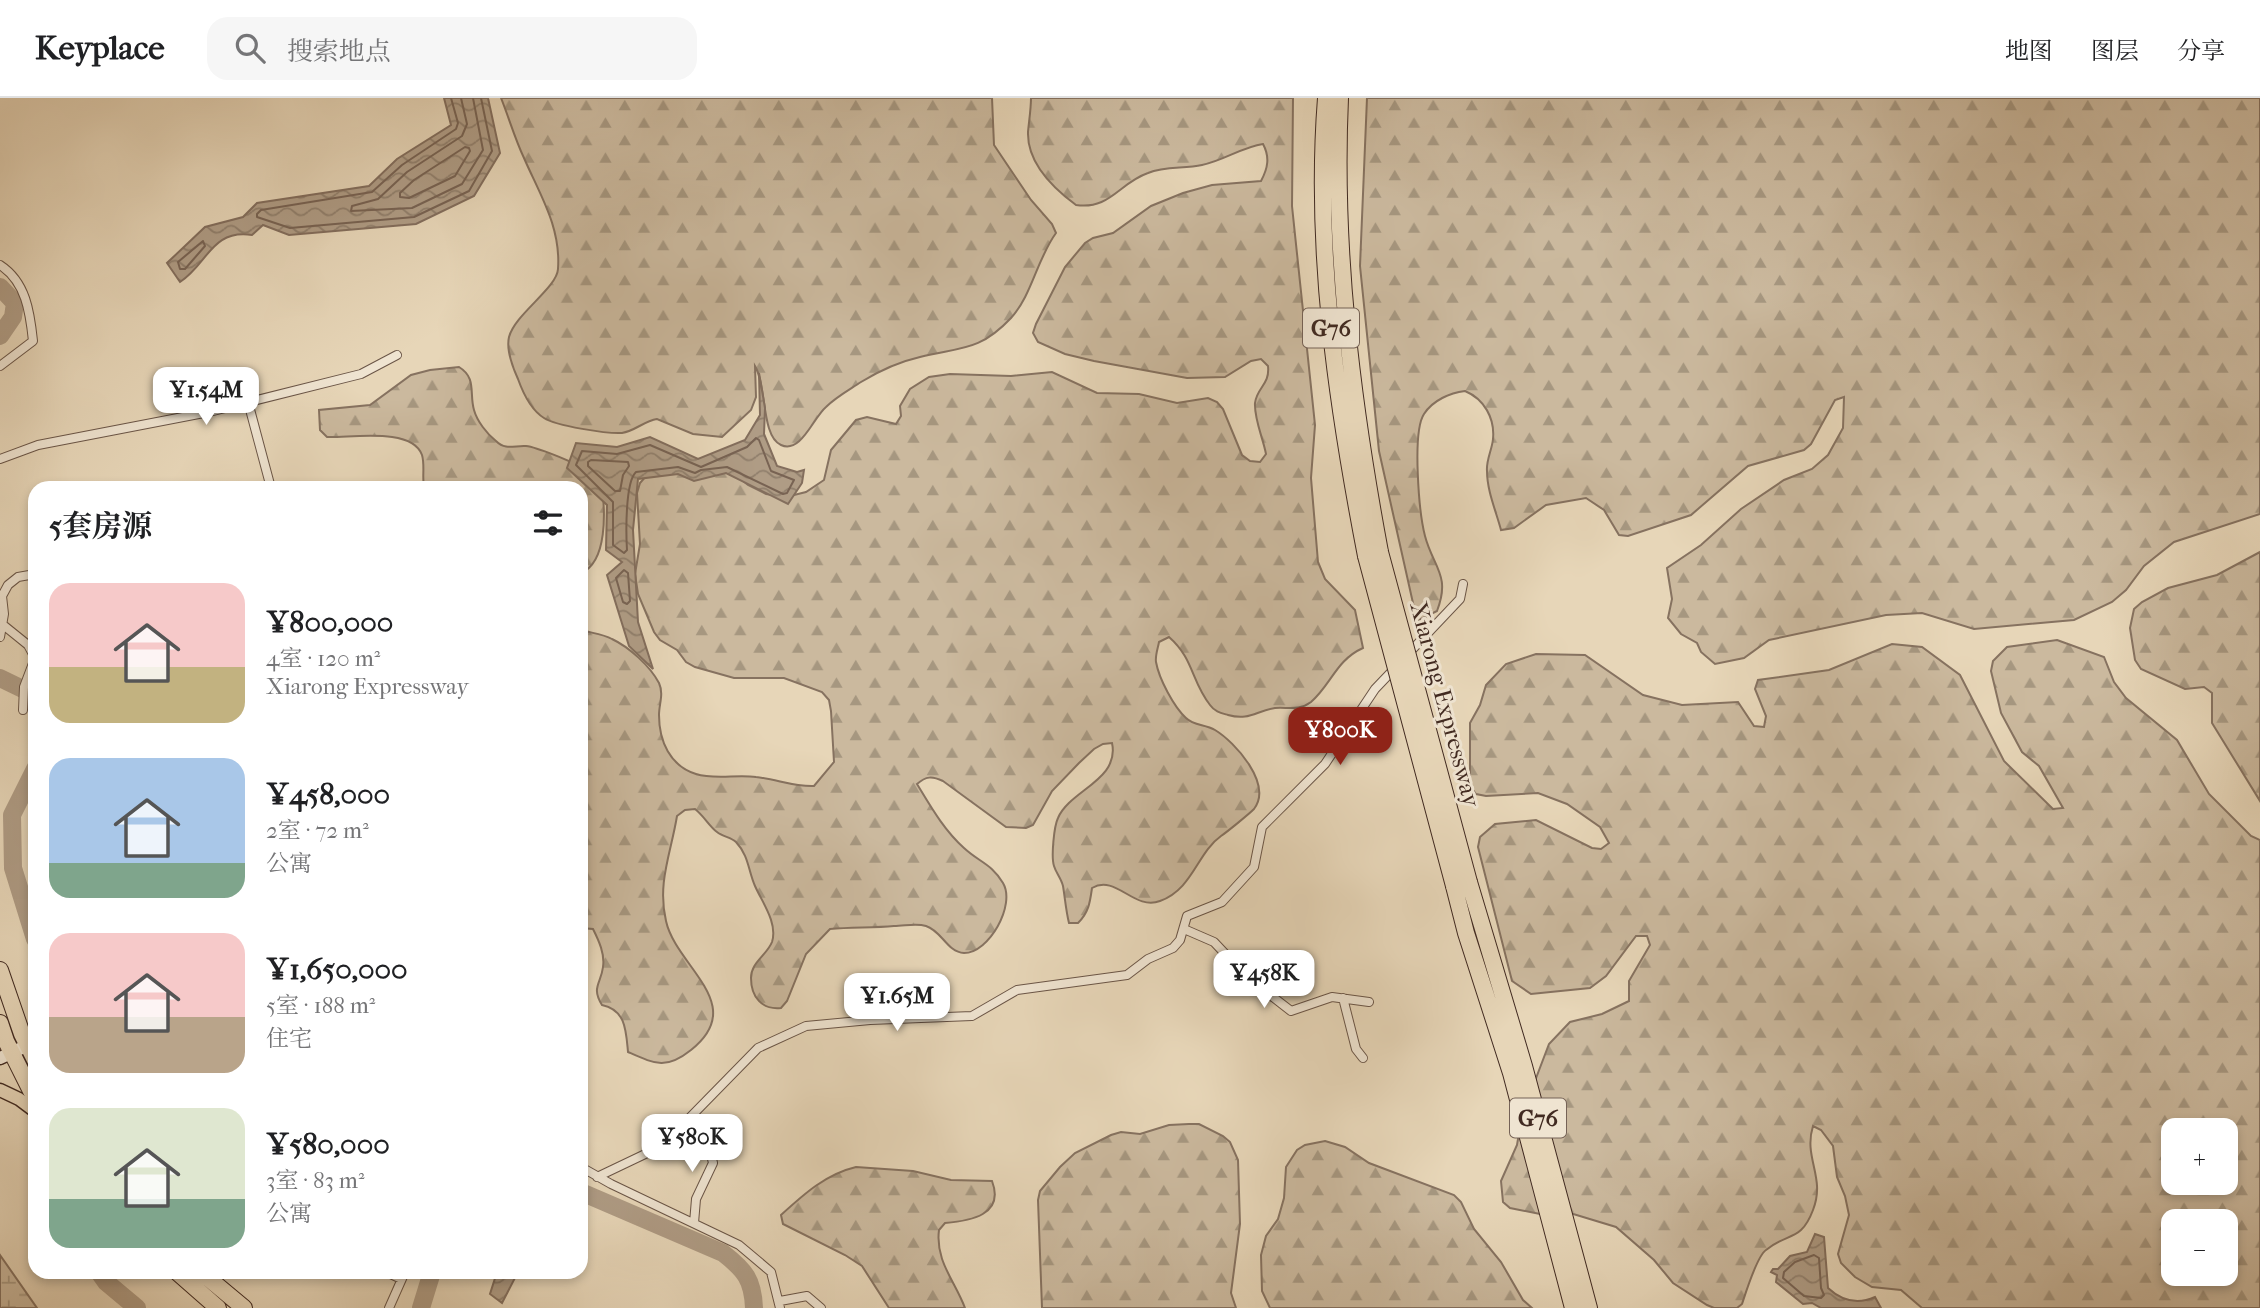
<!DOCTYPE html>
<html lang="zh">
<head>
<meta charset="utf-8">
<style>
	:root { --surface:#fff; --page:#f6f6f6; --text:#202124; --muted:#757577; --line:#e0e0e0; --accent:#8f2418 }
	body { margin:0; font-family:"IM FELL French Canon","Noto Serif SC",serif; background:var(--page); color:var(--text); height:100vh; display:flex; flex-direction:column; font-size:26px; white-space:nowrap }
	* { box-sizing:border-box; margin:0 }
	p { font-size:23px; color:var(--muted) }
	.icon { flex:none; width:38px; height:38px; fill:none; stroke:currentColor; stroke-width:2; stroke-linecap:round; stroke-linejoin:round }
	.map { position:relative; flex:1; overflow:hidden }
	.panel { position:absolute; left:28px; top:383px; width:560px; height:798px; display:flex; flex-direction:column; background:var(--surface); border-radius:21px; box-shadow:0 4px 10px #0003 }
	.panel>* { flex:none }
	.controls { position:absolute; left:2161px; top:1020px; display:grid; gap:14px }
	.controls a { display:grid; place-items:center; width:77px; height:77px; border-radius:14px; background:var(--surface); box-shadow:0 4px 10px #0003; font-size:35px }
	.price { position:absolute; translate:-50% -60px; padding:0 16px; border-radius:14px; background:#fff; color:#222; font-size:23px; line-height:46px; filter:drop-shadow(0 2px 4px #0008) }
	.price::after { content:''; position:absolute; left:50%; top:42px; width:21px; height:16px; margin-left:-10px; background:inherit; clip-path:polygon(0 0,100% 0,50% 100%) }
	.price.on { background:var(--accent); color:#fff }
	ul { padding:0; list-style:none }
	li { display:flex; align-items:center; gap:21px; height:175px; padding:0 21px }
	li span { display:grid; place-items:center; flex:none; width:196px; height:140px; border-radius:21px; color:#555 }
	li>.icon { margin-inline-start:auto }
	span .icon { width:84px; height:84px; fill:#fffc; stroke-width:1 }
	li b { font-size:30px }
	h2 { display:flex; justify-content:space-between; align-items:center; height:84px; padding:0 21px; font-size:30px }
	header { display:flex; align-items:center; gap:42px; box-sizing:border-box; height:98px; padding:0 35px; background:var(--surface); border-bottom:2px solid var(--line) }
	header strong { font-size:33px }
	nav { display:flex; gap:38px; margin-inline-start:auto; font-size:24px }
	.search { width:490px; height:63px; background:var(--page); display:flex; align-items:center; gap:18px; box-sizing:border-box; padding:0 24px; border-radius:21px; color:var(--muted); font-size:26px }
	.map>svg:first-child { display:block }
	.forest { fill:url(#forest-firs); stroke:#867260; stroke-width:2; fill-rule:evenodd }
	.wetland { fill:url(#wetland-marsh); stroke:#867260; stroke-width:2 }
	.water { fill:url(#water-waves); stroke:#836e5d; stroke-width:2 }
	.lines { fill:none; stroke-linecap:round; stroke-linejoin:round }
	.shore { stroke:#786353; stroke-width:2 }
	.river { stroke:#af9c85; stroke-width:18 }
	.street-casing { stroke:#6a5547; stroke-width:10 }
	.secondary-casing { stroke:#412a21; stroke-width:15 }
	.primary-casing { stroke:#412a21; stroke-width:15 }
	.highway-casing { stroke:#412a21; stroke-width:18 }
	.street { stroke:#efe4d1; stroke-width:8 }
	.secondary { stroke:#efe4d1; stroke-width:12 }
	.primary { stroke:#e7d6b8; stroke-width:12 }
	.highway { stroke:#e7d6b8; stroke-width:16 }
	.highway-bridge-casing { stroke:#412a21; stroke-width:18; stroke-linecap:butt }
	.highway-bridge { stroke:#e7d6b8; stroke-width:16 }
	.labels { text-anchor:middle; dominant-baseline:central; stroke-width:6; stroke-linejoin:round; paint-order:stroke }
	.shield { fill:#efe4d1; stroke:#756256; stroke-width:2 }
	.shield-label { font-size:23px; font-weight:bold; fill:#412a21 }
	.street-label { font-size:24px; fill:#412a21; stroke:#efe4d1 }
</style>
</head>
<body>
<header>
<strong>Keyplace</strong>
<div class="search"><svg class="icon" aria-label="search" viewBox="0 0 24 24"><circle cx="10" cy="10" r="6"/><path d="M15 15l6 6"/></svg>搜索地点</div>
<nav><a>地图</a><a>图层</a><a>分享</a></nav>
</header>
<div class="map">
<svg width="2260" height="1210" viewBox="0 0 2260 1210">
	<defs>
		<pattern id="forest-firs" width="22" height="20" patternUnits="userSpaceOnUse" patternTransform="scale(1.75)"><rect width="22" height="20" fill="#cbb99e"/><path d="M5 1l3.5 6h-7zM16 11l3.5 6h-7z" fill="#a69780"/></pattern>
		<pattern id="wetland-marsh" width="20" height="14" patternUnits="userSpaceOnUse" patternTransform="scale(1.75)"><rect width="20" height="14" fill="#cbb99e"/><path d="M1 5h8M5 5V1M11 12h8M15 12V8" fill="none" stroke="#a69780"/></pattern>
		<pattern id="water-waves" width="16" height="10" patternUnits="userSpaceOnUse" patternTransform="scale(1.75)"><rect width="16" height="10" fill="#af9c85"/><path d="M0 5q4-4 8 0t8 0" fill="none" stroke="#907f6c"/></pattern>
	</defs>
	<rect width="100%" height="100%" fill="#e7d6b8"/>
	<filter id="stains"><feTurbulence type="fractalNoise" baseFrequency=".00286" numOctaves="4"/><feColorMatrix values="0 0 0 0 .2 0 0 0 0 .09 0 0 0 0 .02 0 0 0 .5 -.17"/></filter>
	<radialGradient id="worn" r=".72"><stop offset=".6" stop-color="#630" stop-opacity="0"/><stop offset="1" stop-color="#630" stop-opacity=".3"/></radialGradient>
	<path class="forest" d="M 501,0 L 992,0 L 994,47 L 1031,102 L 1052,126 L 1056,135 C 1037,161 1032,197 1011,220 C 979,254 960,249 920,259 C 898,264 879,273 861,284 C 849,292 836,299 826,309 C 813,320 801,356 781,347 C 761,338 767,288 755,268 L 756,299 L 751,312 L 722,339 L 693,336 L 657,321 C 644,323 635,333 622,335 C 608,336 556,328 544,320 C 531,312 523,295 518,281 C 513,270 506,252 509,239 C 515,216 557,190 558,171 C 561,129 540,97 524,60 C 515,41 509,20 501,0 Z
		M 1031,0 L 1293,0 L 1292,108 L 1315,327 L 1311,380 L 1318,464 L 1325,481 L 1355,512 L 1363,550 C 1336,562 1331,587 1311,604 C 1299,613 1288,609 1275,610 C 1256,613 1249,623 1228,617 C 1221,615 1215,614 1210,607 C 1191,583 1194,561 1169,539 L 1159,544 C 1158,550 1155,558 1156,564 C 1159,581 1174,609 1186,620 C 1194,628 1205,626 1215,632 C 1235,644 1273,686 1254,711 C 1249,716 1227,734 1221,738 C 1197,755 1193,791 1160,803 C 1134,813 1116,776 1092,790 C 1090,804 1089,814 1078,825 L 1069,825 C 1066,813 1065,800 1063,788 C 1061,780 1056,775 1054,768 C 1051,759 1054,728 1058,720 C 1070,692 1120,682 1112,645 L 1103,646 L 1094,651 L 1079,665 L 1052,693 L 1033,727 L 1026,730 L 1006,729 L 943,683 C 932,678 926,678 917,686 C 931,709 944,732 964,750 C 979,764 992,766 1003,785 C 1016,807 989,855 964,855 C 947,854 942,833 926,828 C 916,825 905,828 894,828 C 873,830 852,829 830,831 L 806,856 L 787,903 L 781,910 C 762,912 751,899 751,880 C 751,864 767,857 772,844 C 778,825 762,804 755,788 C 748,772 749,758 736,744 C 731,739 723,739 717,734 C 709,728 704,718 695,711 L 685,712 L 677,718 C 671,755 657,785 666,823 C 676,869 749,906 691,952 C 666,972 655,966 628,954 C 626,933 626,912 602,907 C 591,889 601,886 603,869 C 605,856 599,843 593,831 L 581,830 L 581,532 C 591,535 603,536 612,541 C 629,549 650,568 659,585 C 664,596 659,606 659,617 C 659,643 670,668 696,676 C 715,682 737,676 756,679 C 776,681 795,689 814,688 L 834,664 L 831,613 L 829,602 L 822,594 L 784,580 L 734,580 L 695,569 L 686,564 L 677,552 L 660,542 L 654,534 L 638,496 L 635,476 L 640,446 L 637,395 L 640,385 L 653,370 L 732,374 L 748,387 L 766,396 L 786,399 L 806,394 L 824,382 L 831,352 L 856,322 L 867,319 L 896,326 L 901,318 L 900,308 L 910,291 L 929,279 L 950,276 L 1011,278 L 1052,274 L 1097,295 L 1139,296 L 1177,305 L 1208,300 L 1217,304 L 1223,311 L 1242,357 L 1250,363 L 1260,364 L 1266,356 C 1263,340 1254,321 1255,305 C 1257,289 1270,287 1268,268 L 1261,261 L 1251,263 L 1225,279 L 1187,280 L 1094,263 L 1065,256 L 1038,244 L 1033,235 L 1036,226 L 1065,169 L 1085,145 L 1093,140 L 1113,135 L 1151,108 L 1183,95 L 1212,87 L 1261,83 C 1268,70 1270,59 1263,46 C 1242,49 1223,63 1202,67 C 1184,71 1165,68 1148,75 C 1119,85 1110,112 1076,107 C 1053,90 1027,65 1028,34 C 1029,23 1031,11 1031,0 Z
		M 1367,0 L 2260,0 L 2260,416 L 2174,444 L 2144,468 L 2126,492 L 2112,504 L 2074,522 L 1974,531 L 1922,515 L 1886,517 L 1769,542 L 1744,560 L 1715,566 L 1701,554 L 1697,545 L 1681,536 L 1668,520 L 1672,501 L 1667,470 L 1701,447 L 1741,411 L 1784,382 L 1812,371 L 1828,357 L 1843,330 L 1844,299 L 1835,302 L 1811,346 L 1804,352 L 1748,368 L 1691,417 L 1628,438 L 1619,437 L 1604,412 L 1586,400 L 1546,407 L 1514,430 L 1501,432 C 1496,413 1487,393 1487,373 C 1486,362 1492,352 1493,341 C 1495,320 1484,301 1465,293 C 1450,295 1433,302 1424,316 C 1412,334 1419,415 1425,438 C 1433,469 1451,477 1437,513 L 1417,523 L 1379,353 L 1360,168 Z
		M 459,269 C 477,280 469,295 474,312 C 477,323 487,336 496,343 C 506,353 515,347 526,348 C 536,349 574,364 582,370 C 589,374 596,382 602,388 C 605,412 608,464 581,475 L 581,390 L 424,390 C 422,379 425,367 422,357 C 412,329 351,340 327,339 L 320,332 L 319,312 L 370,307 L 411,277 L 430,272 Z
		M 2260,454 L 2260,703 L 2212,625 L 2212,595 L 2204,589 L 2185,591 L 2141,571 L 2135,562 L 2130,530 L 2134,511 L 2142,504 L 2168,490 L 2217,477 Z
		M 2057,542 L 2104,559 L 2114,584 L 2126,600 L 2177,642 L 2209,696 L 2251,738 L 2260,742 L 2260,1210 L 1922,1210 L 1901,1192 L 1872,1189 L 1855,1179 L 1841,1165 L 1838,1156 L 1849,1117 L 1845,1098 L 1837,1079 L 1833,1048 L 1821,1032 L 1813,1028 C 1803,1060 1826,1079 1813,1112 C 1801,1144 1788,1134 1766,1152 C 1757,1158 1746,1194 1742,1206 L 1737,1210 L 1714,1210 L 1707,1207 L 1673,1185 L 1654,1162 L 1616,1129 L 1570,1115 L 1540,1116 L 1510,1110 L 1503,1104 L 1501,1083 L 1517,1047 L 1522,1017 L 1549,946 L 1570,924 L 1602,916 L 1629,903 L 1629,883 L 1650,847 L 1647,838 L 1636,838 L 1606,878 L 1590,890 L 1531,896 L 1512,883 L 1478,749 L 1480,739 L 1495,726 L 1536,722 L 1592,750 L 1601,751 L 1609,745 L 1600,729 L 1567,706 L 1538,695 L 1486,698 L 1476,696 L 1470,688 L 1470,625 L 1480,607 L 1486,587 L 1506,566 L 1536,556 L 1585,557 L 1643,597 L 1682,607 L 1738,604 L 1754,628 L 1764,629 L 1766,618 L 1755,591 L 1758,582 L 1829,572 L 1892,546 L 1922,549 L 1960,577 L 2004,663 L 2053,711 L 2063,710 L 2039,668 L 2022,654 L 2001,615 L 1991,573 L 1993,563 L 2007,549 ZM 2174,1032 L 2226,1032 L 2226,1085 L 2174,1085 ZM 2174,1124 L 2226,1124 L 2226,1176 L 2174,1176 Z
		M 1189,1026 L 1199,1026 L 1223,1038 L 1230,1044 L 1238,1062 L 1240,1126 L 1231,1195 L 1236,1210 L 1042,1210 L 1038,1102 L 1040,1093 L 1060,1069 L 1075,1055 L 1111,1037 L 1121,1034 L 1140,1036 L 1169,1027 Z
		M 1325,1043 L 1345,1049 L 1369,1065 L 1454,1097 L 1461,1104 L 1474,1131 L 1501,1164 L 1523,1202 L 1532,1210 L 1270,1210 L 1262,1193 L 1261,1157 L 1266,1138 L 1278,1121 L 1284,1100 L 1286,1069 L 1297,1052 L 1305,1047 Z
		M 856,1069 L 913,1073 L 951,1082 L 992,1083 C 1005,1117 970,1123 945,1125 L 939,1132 C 935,1163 955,1183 965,1210 L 889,1210 L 862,1168 L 845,1157 L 783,1126 L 781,1117 C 804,1096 826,1076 856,1069 Z"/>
	<path class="wetland" d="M 0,1157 L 37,1210 L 0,1210 Z"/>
	<path class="water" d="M 444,0 L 488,0 L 500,55 L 474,98 L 416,126 L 289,137 L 263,127 L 252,137 C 211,131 208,166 180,184 L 167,165 L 205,129 L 243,119 L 257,105 L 369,88 L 397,61 L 451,27 Z
		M 759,275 L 765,310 L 764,336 L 777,368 L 797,374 L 804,372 L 802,385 L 788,406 L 726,375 L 694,383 L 678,376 L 638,381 L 633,432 L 638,524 L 653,571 L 629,548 L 607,477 L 622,464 L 606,452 L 607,407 L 567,370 L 576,345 L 617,349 L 650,339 L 698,361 L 745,342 L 760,317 Z
		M 1815,1136 L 1824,1139 L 1828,1190 C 1842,1203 1857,1207 1875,1199 L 1881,1210 L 1821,1210 L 1812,1205 L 1803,1206 L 1776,1184 L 1777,1177 L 1771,1174 L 1773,1171 L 1778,1171 L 1790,1158 L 1807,1154 Z
		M 497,1174 L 518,1174 L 502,1205 L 490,1196 Z"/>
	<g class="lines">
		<path class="shore" d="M 451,0 L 458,25 L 456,31 L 402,67 L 372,94 L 261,112 L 257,116 L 257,119 L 290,130 L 414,119 L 469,93 L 492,53 L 481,0
			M 461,0 L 467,26 L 462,38 L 407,74 L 378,101 L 352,108 L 351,113 L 412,110 L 462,86 L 483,52 L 473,0
			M 465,49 L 469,50 L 470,53 L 455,78 L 409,100 L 400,99 L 400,95 L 414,82 Z
			M 203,143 L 205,148 L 185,171 L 180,171 L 178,164 Z
			M 756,340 L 759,342 L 771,373 L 794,382 L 787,395 L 783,396 L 727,369 L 701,372 L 695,375 L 678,369 L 636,374 C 625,384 626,436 627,452 L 624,455 L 613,447 L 613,404 L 576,367 L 582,353 L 617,356 L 650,347 L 701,369 L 747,349 Z
			M 591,362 L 628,364 L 629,368 L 623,377 L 620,393 L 615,393 L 588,368 L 588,364 Z
			M 624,472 L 628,475 L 630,503 L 627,506 L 623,504 L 616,480 Z
			M 1814,1157 L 1819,1160 L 1821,1190 L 1824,1197 L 1821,1200 L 1804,1198 L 1783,1180 L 1784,1174 L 1795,1164 Z"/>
		<path class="river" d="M 0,189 L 15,205 L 13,219 L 0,238
			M 0,580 L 35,597
			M 35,671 L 12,717 L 13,770 L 35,841
			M 581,1094 L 723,1155 C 745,1172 753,1182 754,1210
			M 99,1174 L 106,1184 L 137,1210
			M 421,1210 L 432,1174"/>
		<g class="street-casing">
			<path id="street" d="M 0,167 C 26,184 30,214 33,243 L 0,268
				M 248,304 L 271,390
				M 0,361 L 38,347 L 209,314 L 361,276 L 397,257
				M 2,526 L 28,547 L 35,560 L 24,589 L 23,612
				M 0,539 L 4,516 L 2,498 L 8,487 L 18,479 L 35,476
				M 1407,557 L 1460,501 L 1463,486
				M 1184,831 L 1214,844 L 1247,879 L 1291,913 L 1332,899 L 1369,904
				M 1343,900 L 1356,951 L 1363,960
				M 686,1024 L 709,1048 L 713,1065 L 696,1101 L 694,1125
				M 581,1069 L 611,1086 L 739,1147 L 771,1174 L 780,1210
				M 597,1079 L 662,1048 L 758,950 L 806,928 L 870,922 L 972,918 L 1017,892 L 1127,877 L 1148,861 L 1173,850 L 1180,842 L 1187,818 L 1222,804 L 1254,769 L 1262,729 L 1325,666 L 1375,591 L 1396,569
				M 386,1174 L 401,1181
				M 780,1203 L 807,1198 L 821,1210
				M 389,1210 L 405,1174"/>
		</g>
		<g class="secondary-casing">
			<path id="secondary" d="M 0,960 L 28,947"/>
		</g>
		<g class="primary-casing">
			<path id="primary" d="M 0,992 L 19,1001 L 35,1013"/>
		</g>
		<g class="highway-casing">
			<path id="highway" d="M 1326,0 C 1314,153 1337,308 1366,458
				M 1340,0 C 1333,153 1352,304 1380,454
				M 1469,784 L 1524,968 L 1589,1210
				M 1454,788 L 1466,835 L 1511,975 L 1573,1210
				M 0,872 L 22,936 L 35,962
				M 0,925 L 6,943 L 35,1001
				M 177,1174 L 218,1210
				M 201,1174 L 244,1210"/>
		</g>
		<use href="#street" class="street"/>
		<use href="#secondary" class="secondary"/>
		<use href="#primary" class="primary"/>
		<use href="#highway" class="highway"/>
		<g class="highway-bridge-casing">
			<path id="highway-bridge" d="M 1380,454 L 1469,784
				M 1366,458 L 1454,788"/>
		</g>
		<use href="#highway-bridge" class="highway-bridge"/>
	</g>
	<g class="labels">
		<g class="shield">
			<rect x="1303" y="210.5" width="56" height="39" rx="5"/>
			<rect x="1510" y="1000.5" width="56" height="39" rx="5"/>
		</g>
		<g class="shield-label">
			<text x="1331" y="230">G76</text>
			<text x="1538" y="1020">G76</text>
		</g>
		<g class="street-label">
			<text transform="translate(1445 606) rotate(75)">Xiarong Expressway</text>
		</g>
	</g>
	<rect width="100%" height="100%" filter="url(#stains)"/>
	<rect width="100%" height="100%" fill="url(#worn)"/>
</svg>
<div class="controls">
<a>+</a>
<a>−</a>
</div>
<b class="price" style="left:206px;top:329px">¥1.54M</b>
<b class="price on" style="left:1340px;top:669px">¥800K</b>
<b class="price" style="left:1264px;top:912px">¥458K</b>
<b class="price" style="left:897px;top:935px">¥1.65M</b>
<b class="price" style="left:692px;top:1076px">¥580K</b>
<section class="panel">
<h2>5套房源<svg class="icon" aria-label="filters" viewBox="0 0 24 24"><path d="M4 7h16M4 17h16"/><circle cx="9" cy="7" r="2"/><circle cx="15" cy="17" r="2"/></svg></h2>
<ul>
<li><span style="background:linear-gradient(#f6c9c9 60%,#c2b280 0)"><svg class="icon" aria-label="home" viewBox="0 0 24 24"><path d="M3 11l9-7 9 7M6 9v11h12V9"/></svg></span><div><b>¥800,000</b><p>4室 · 120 m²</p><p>Xiarong Expressway</p></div></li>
<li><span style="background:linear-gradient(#a9c7e8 75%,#7fa58c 0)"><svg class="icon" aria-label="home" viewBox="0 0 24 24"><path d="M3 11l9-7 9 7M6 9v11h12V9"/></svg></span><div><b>¥458,000</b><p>2室 · 72 m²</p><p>公寓</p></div></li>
<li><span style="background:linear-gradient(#f6c9c9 60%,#b9a48a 0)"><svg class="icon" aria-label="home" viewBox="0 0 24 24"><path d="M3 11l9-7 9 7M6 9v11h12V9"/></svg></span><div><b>¥1,650,000</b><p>5室 · 188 m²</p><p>住宅</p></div></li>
<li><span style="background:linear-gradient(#dfe7d0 65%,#7fa58c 0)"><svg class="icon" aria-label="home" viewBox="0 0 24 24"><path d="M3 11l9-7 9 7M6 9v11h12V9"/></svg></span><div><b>¥580,000</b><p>3室 · 83 m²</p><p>公寓</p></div></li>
</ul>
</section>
</div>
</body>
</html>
